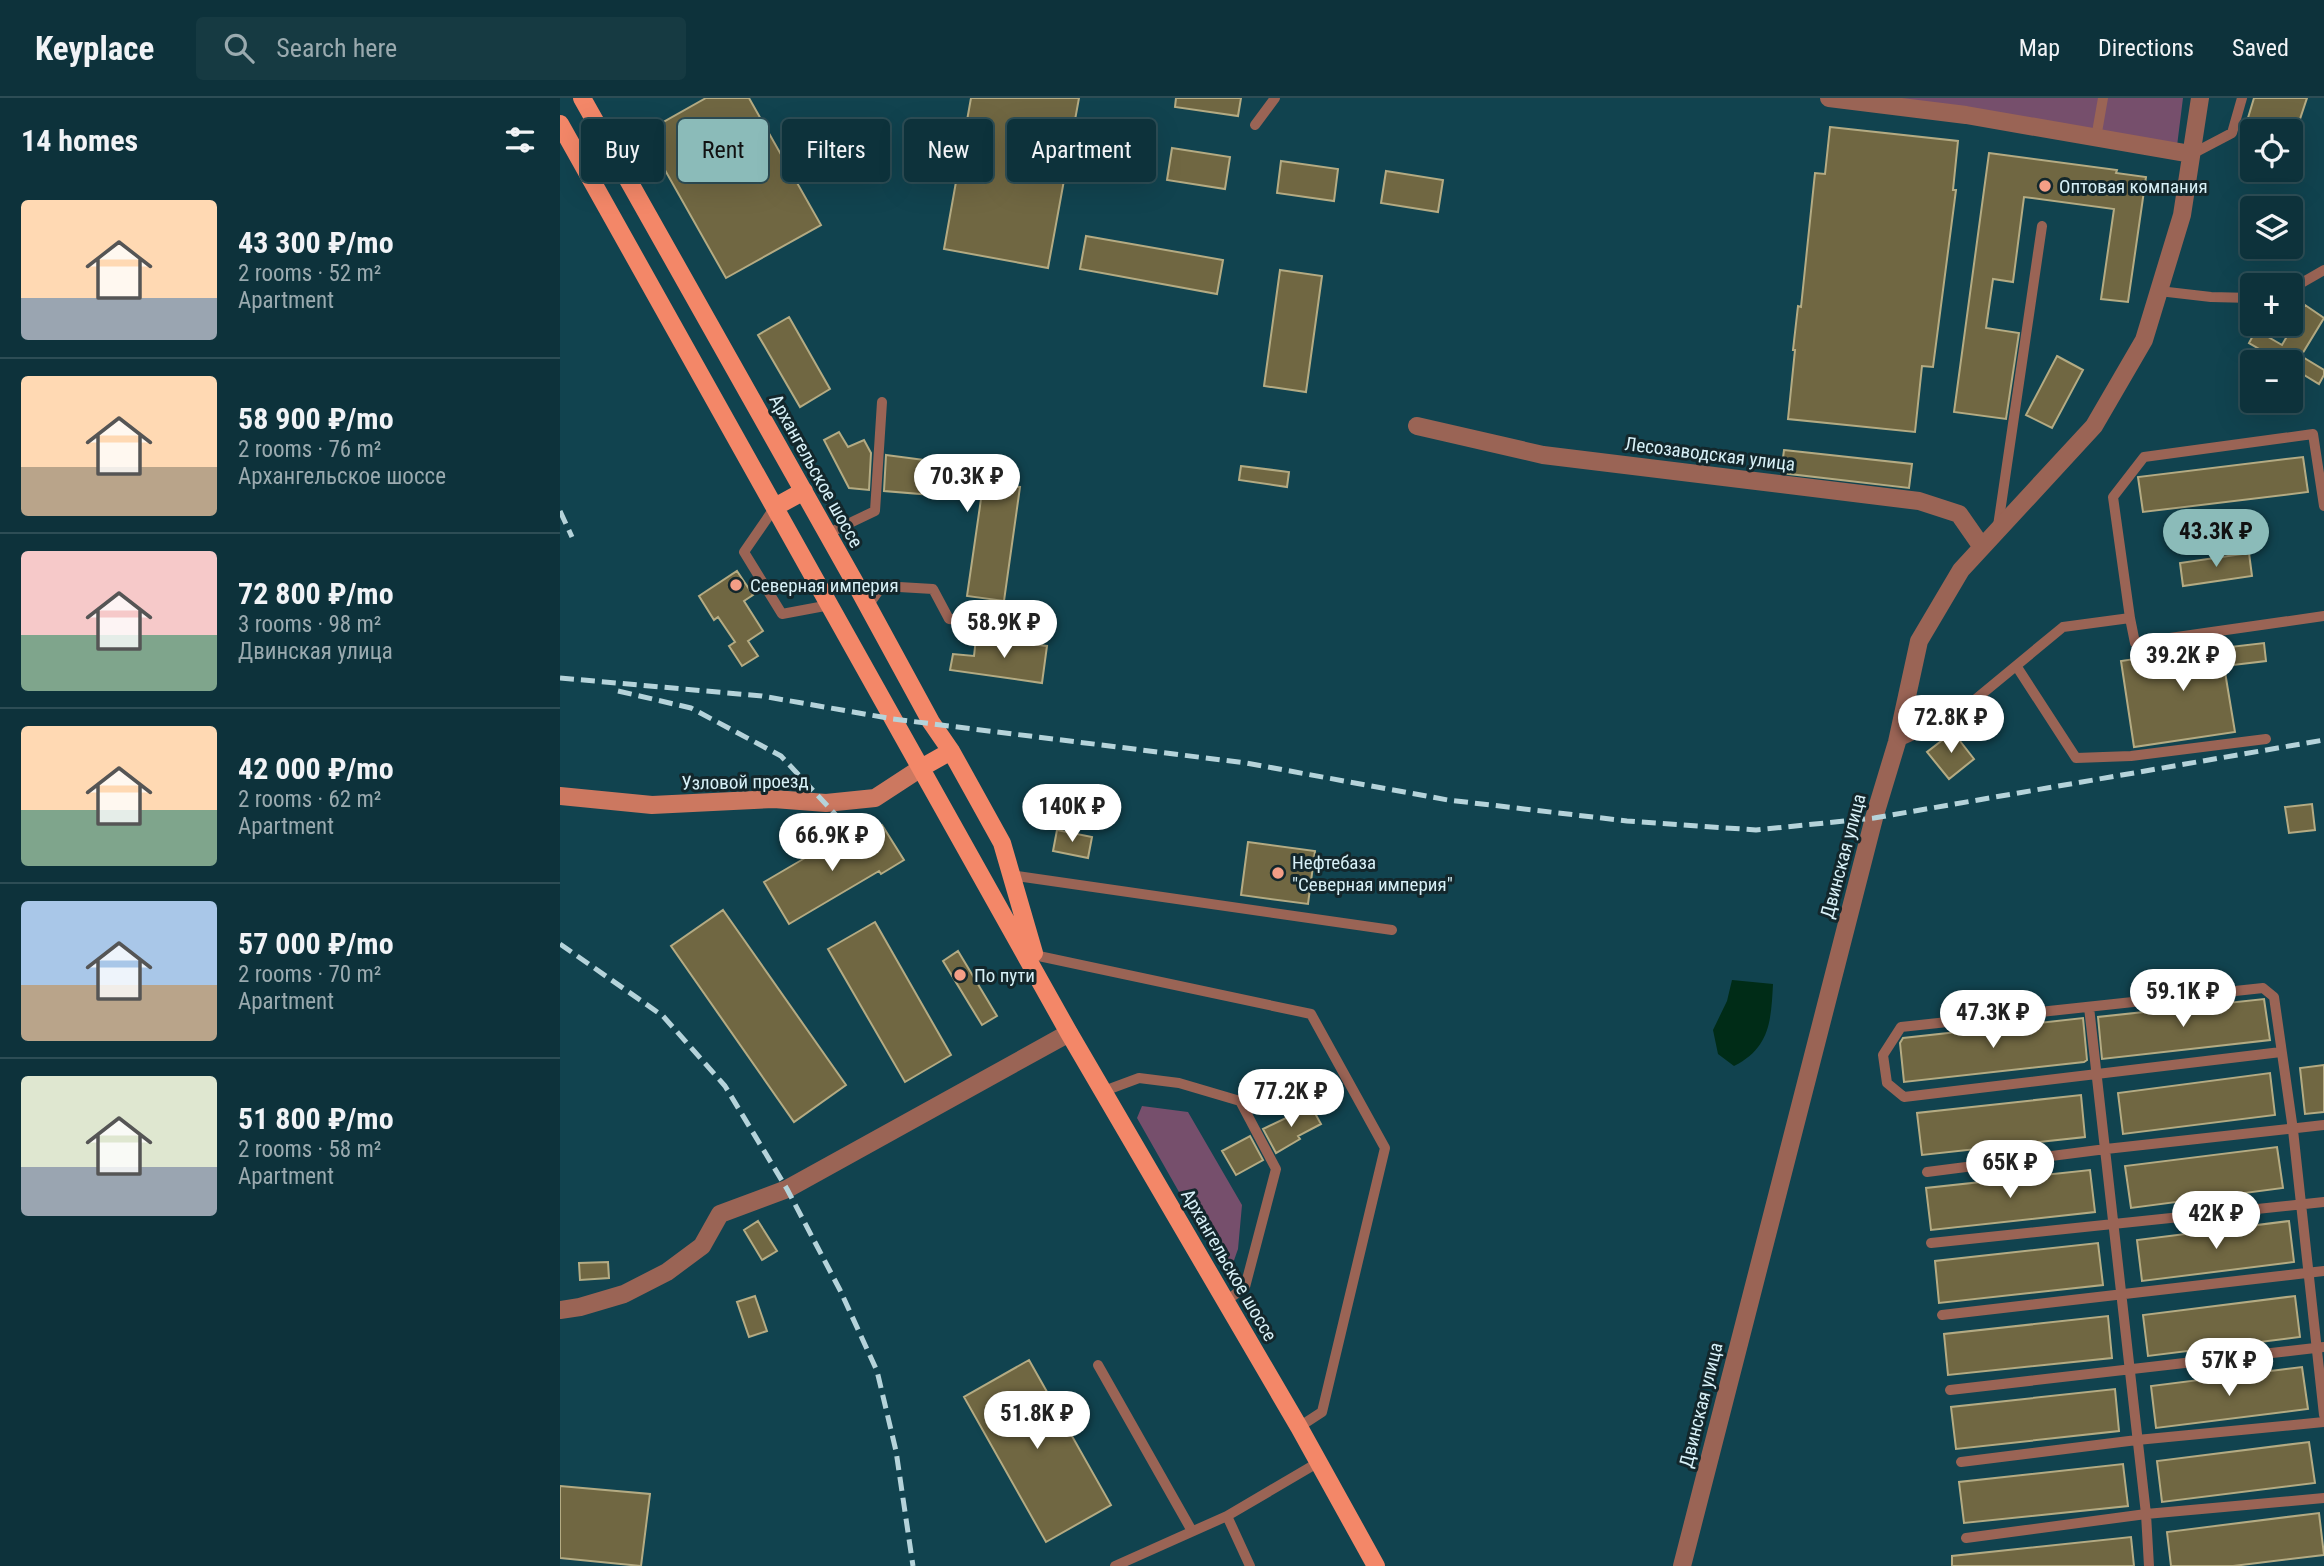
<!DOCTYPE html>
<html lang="en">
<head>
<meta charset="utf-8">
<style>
	:root { --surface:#0d323b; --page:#163a42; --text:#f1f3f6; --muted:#9aaaaf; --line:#2d4d55; --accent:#8bbbb9 }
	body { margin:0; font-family:"Roboto Condensed",sans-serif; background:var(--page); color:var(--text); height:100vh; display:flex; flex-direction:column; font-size:26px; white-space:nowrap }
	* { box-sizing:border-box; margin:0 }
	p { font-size:23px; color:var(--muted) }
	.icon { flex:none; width:38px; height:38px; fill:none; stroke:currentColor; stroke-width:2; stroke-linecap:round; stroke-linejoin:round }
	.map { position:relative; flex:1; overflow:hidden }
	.details { display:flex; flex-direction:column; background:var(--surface); width:560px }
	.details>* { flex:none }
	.hud { position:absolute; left:21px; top:21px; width:665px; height:63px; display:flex; gap:14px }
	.tools { position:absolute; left:1680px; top:21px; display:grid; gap:14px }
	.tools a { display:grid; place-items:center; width:63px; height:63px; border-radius:7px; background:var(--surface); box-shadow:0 7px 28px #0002,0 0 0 2px var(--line); font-size:35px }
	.price { position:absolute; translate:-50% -60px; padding:0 16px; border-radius:24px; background:#fff; color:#222; font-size:23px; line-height:46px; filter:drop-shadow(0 2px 4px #0008) }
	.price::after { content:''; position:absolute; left:50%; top:42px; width:21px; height:16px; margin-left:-10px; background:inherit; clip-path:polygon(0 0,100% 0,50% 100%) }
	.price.current { background:var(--accent); color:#111 }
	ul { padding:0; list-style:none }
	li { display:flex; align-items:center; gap:21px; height:175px; padding:0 21px }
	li+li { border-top:2px solid var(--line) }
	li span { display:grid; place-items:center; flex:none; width:196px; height:140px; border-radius:7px; color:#555 }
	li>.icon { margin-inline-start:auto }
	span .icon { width:84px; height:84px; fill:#fffc; stroke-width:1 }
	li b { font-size:30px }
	h2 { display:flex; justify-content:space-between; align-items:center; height:84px; padding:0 21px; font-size:30px }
	.chip { padding:0 24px; border-radius:7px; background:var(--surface); box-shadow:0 7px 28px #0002,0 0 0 2px var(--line); font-size:24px; line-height:63px }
	.chip.current { background:var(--accent); color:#111 }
	header { display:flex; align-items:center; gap:42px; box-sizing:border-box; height:98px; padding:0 35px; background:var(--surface); border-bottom:2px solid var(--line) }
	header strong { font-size:33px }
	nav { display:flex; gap:38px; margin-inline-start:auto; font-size:24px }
	.search { width:490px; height:63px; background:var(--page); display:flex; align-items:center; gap:18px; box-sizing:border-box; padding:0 24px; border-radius:7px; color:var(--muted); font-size:26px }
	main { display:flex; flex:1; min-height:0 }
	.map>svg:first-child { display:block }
	.green { fill:#764f6c }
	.water { fill:#002c17 }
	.building { fill:#706742; stroke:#b4ab83; stroke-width:2 }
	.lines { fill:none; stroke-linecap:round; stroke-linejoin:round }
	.lane { stroke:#9a6455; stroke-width:10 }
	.street { stroke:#9a6455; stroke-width:18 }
	.secondary { stroke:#cc7860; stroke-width:18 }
	.primary { stroke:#f38768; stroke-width:18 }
	.rail { stroke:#b5d3da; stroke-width:5; stroke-dasharray:14 7; stroke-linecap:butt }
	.poi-dot { fill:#f49e86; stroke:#13272c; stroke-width:2.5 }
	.labels { text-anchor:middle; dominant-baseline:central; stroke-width:6; stroke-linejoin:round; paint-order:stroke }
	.poi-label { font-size:19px; fill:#d7f0f7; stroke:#13272c; text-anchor:start }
	.street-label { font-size:19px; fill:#d7f0f7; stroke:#13272c }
</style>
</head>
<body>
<header>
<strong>Keyplace</strong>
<div class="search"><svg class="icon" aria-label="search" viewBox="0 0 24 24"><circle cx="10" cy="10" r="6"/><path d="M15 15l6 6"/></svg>Search here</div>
<nav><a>Map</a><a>Directions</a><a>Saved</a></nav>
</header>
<main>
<section class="details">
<h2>14 homes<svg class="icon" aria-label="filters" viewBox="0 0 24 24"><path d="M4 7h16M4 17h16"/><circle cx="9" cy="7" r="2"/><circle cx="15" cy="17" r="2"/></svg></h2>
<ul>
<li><span style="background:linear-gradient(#ffd9b3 70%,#9aa5b1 0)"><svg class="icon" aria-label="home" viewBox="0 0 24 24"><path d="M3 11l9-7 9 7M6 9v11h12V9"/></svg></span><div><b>43 300 ₽/mo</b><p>2 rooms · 52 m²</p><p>Apartment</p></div></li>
<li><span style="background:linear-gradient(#ffd9b3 65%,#b9a48a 0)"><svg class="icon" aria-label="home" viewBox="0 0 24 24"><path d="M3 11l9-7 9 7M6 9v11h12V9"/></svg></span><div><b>58 900 ₽/mo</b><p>2 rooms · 76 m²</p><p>Архангельское шоссе</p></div></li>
<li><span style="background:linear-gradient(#f6c9c9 60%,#7fa58c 0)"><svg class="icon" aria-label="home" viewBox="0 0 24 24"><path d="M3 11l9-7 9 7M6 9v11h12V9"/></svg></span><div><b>72 800 ₽/mo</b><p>3 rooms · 98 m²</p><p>Двинская улица</p></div></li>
<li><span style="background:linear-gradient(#ffd9b3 60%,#7fa58c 0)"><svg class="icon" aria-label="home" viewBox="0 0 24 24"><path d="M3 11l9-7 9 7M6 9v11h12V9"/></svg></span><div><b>42 000 ₽/mo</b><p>2 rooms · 62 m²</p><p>Apartment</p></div></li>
<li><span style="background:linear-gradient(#a9c7e8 60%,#b9a48a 0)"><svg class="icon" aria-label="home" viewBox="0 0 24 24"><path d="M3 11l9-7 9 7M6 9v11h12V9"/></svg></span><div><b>57 000 ₽/mo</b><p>2 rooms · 70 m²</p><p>Apartment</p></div></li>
<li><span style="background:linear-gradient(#dfe7d0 65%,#9aa5b1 0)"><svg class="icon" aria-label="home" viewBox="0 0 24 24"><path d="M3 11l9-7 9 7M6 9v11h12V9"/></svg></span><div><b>51 800 ₽/mo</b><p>2 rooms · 58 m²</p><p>Apartment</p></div></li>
</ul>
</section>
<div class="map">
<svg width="1764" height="1468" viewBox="0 0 1764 1468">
	<rect width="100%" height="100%" fill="#11434f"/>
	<path class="green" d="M 1314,0 L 1623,0 L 1617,48 Z
		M 582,1008 L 628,1014 L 682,1107 L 678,1151 L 672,1168 L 661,1168 L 577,1020 Z"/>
	<path class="water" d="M 1172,882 L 1213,886 C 1211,923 1210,950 1174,968 L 1158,956 L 1153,932 L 1167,903 Z"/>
	<path class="building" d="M 146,0 L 189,0 L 261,127 L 166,180 L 84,35 Z
		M 411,0 L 519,0 L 488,170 L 384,151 Z
		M 616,0 L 681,0 L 678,18 L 615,9 Z
		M 1694,0 L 1747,0 L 1736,33 L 1684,33 Z
		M 1270,29 L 1398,43 L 1393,92 L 1396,92 L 1373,269 L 1362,268 L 1355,334 L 1228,321 L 1235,252 L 1233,252 L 1238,208 L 1241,209 L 1255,75 L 1265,76 Z
		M 612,50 L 670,59 L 665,91 L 607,82 Z
		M 1429,55 L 1557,72 L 1556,75 L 1586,79 L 1568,204 L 1541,201 L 1554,111 L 1464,99 L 1453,184 L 1433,181 L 1426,230 L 1459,235 L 1446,321 L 1394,314 Z
		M 721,63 L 778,71 L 774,103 L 717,95 Z
		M 826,73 L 883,82 L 878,114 L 821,105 Z
		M 526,138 L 663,162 L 657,196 L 520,171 Z
		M 720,172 L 762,178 L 746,294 L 704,288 Z
		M 1745,207 L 1764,220 L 1741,258 L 1764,272 L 1764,277 L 1759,286 L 1731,269 L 1731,264 L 1722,264 L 1689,245 L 1696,232 L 1722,247 Z
		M 229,219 L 270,291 L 240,309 L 198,237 Z
		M 1497,258 L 1523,272 L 1492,330 L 1466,317 Z
		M 279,334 L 288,349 L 304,342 L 311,355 L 309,392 L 289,390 L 264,342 Z
		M 1224,352 L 1352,366 L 1349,390 L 1221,375 Z
		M 326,357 L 426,370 L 424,386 L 460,389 L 444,503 L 407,498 L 421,401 L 324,393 Z
		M 1743,359 L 1748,394 L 1583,414 L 1578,379 Z
		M 681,368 L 729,374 L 727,389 L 679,382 Z
		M 1689,455 L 1692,478 L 1623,488 L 1620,465 Z
		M 177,473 L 193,497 L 184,503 L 203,533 L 188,543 L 198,558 L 182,568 L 169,548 L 175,544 L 158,519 L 154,522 L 139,498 Z
		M 416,540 L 487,548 L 482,585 L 390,572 L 393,556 L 414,558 Z
		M 1704,545 L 1706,563 L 1664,568 L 1675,634 L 1574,649 L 1561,563 L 1661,548 L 1662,550 Z
		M 1393,634 L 1414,661 L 1389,681 L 1367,654 Z
		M 1752,706 L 1755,732 L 1729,735 L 1725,709 Z
		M 322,727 L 344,762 L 321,776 L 319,773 L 229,826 L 204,784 L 274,743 L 280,753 Z
		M 497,732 L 532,739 L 528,760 L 493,753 Z
		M 688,744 L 755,753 L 748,806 L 681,797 Z
		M 163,812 L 286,987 L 234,1024 L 111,848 Z
		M 315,824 L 391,957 L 345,984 L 268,851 Z
		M 398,853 L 437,918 L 422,927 L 383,863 Z
		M 1704,901 L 1710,942 L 1542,961 L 1538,919 Z
		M 1523,920 L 1527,962 L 1524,964 L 1344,984 L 1340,945 L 1343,940 Z
		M 1764,967 L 1764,1014 L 1745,1016 L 1740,970 Z
		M 1710,975 L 1715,1017 L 1563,1036 L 1558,995 Z
		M 1521,997 L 1525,1039 L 1362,1057 L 1357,1015 Z
		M 751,1008 L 761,1026 L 738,1038 L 740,1041 L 716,1055 L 703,1031 Z
		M 690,1038 L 703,1062 L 676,1077 L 662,1053 Z
		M 1717,1049 L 1723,1090 L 1571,1110 L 1565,1068 Z
		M 1530,1072 L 1535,1114 L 1371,1132 L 1366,1090 Z
		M 198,1123 L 217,1153 L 202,1162 L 184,1132 Z
		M 1729,1123 L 1734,1164 L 1582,1183 L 1577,1142 Z
		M 1538,1145 L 1543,1187 L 1379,1205 L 1375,1163 Z
		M 48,1164 L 49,1180 L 20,1182 L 19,1165 Z
		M 195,1198 L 207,1233 L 189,1239 L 177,1204 Z
		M 1735,1198 L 1740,1239 L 1588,1258 L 1583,1217 Z
		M 1548,1218 L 1552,1260 L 1388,1277 L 1384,1236 Z
		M 469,1262 L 551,1407 L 486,1444 L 404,1299 Z
		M 1742,1269 L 1748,1311 L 1596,1330 L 1591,1288 Z
		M 1555,1291 L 1559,1333 L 1396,1351 L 1391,1309 Z
		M 1749,1344 L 1755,1385 L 1602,1404 L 1597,1363 Z
		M 1563,1366 L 1568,1408 L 1404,1425 L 1399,1384 Z
		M 0,1388 L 90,1396 L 81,1468 L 0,1460 Z
		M 1759,1415 L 1764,1457 L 1673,1468 L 1611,1468 L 1607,1434 Z
		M 1571,1439 L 1574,1468 L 1392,1468 L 1392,1458 Z"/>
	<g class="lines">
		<path class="lane" d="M 695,27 L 715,0
			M 1536,40 L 1543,0
			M 1632,56 L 1672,35 L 1682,0
			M 1731,191 L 1764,172
			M 1599,193 L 1651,199 L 1692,200
			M 215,409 L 184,454 L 222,516 L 270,507
			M 1438,428 L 1482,128
			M 271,434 L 315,413 L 322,304
			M 308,508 L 322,488 L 373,491 L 389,521 L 487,533
			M 1570,520 L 1553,399 L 1584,359 L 1753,336 L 1764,408
			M 1457,569 L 1516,660 L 1571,658 L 1706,641
			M 1338,644 L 1394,619 L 1503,529 L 1570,520 L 1575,545 L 1764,518
			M 450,777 L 832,832
			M 474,857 L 751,916 L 825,1050 L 762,1314 L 739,1329
			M 1529,909 L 1586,1416 L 1589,1468
			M 1721,954 L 1344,999 L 1327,985 L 1323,957 L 1341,929 L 1703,890 L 1714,899 L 1733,1032 L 1764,1317
			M 544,993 L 579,980 L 619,985 L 680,1003 L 716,1071 L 685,1189 L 666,1203
			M 1367,1074 L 1546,1051 L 1764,1027
			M 1371,1145 L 1764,1104
			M 1382,1217 L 1764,1173
			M 538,1267 L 632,1433
			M 1390,1292 L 1764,1249
			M 1401,1364 L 1577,1342 L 1764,1324
			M 667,1418 L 690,1468
			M 1406,1440 L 1586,1416 L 1764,1400
			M 555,1468 L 667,1418 L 759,1364"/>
		<path class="street" d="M 1269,0 L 1406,17 L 1631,56
			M 857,328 L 983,357 L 1359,403 L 1399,416 L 1422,449
			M 0,1212 L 20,1209 L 64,1196 L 107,1174 L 142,1148 L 160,1116 L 227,1091 L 509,935
			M 1122,1468 L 1314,720 L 1337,644 L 1359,543 L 1401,472 L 1534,328 L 1584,242 L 1622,117 L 1640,0"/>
		<path class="secondary" d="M 0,698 L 92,707 L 214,701 L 266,705 L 315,700 L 361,670"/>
		<path class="primary" d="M 22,0 L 298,490 L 371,624 L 391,653 L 442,745 L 474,855
			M 0,26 L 509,935 L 739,1329 L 816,1468
			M 215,409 L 244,393
			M 361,670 L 391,653"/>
		<path class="rail" d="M 0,413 L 12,439
			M 0,580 L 202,598 L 333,621 L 686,665 L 888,702 L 1067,723 L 1196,732 L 1314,720 L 1764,642
			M 58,593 L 131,610 L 221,658 L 288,730
			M 0,846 L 103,918 L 165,988 L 227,1091 L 280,1192 L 317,1273 L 336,1353 L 353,1468"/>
	</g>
	<g class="poi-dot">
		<circle cx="1485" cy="88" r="7"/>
		<circle cx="176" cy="487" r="7"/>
		<circle cx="718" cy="775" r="7"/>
		<circle cx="400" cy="877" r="7"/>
	</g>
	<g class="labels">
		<g class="poi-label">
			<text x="1499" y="88">Оптовая компания</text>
			<text x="190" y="487">Северная империя</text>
			<text x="732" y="764">Нефтебаза<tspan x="732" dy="22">"Северная империя"</tspan></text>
			<text x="414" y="877">По пути</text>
		</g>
		<g class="street-label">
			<text transform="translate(1150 356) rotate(7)">Лесозаводская улица</text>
			<text transform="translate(256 373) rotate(61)">Архангельское шоссе</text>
			<text transform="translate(185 684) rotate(-1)">Узловой проезд</text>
			<text transform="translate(1283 758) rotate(-75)">Двинская улица</text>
			<text transform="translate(669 1167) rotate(60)">Архангельское шоссе</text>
			<text transform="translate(1141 1307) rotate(-76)">Двинская улица</text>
		</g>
	</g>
</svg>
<div class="tools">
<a><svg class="icon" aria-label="locate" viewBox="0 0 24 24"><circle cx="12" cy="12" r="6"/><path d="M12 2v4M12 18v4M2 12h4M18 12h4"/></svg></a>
<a><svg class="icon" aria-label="layers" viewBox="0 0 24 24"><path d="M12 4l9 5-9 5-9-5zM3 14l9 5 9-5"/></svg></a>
<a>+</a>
<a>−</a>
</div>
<b class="price" style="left:407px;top:416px">70.3K ₽</b>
<b class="price current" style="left:1656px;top:471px">43.3K ₽</b>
<b class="price" style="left:444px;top:562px">58.9K ₽</b>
<b class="price" style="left:1623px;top:595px">39.2K ₽</b>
<b class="price" style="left:1391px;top:657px">72.8K ₽</b>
<b class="price" style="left:512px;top:746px">140K ₽</b>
<b class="price" style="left:272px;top:775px">66.9K ₽</b>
<b class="price" style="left:1623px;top:931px">59.1K ₽</b>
<b class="price" style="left:1433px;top:952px">47.3K ₽</b>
<b class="price" style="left:731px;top:1031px">77.2K ₽</b>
<b class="price" style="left:1450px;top:1102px">65K ₽</b>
<b class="price" style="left:1656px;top:1153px">42K ₽</b>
<b class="price" style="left:1669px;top:1300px">57K ₽</b>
<b class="price" style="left:477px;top:1353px">51.8K ₽</b>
<div class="hud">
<a class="chip">Buy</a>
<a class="chip current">Rent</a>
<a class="chip">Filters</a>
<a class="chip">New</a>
<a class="chip">Apartment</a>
</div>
</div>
</main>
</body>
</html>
